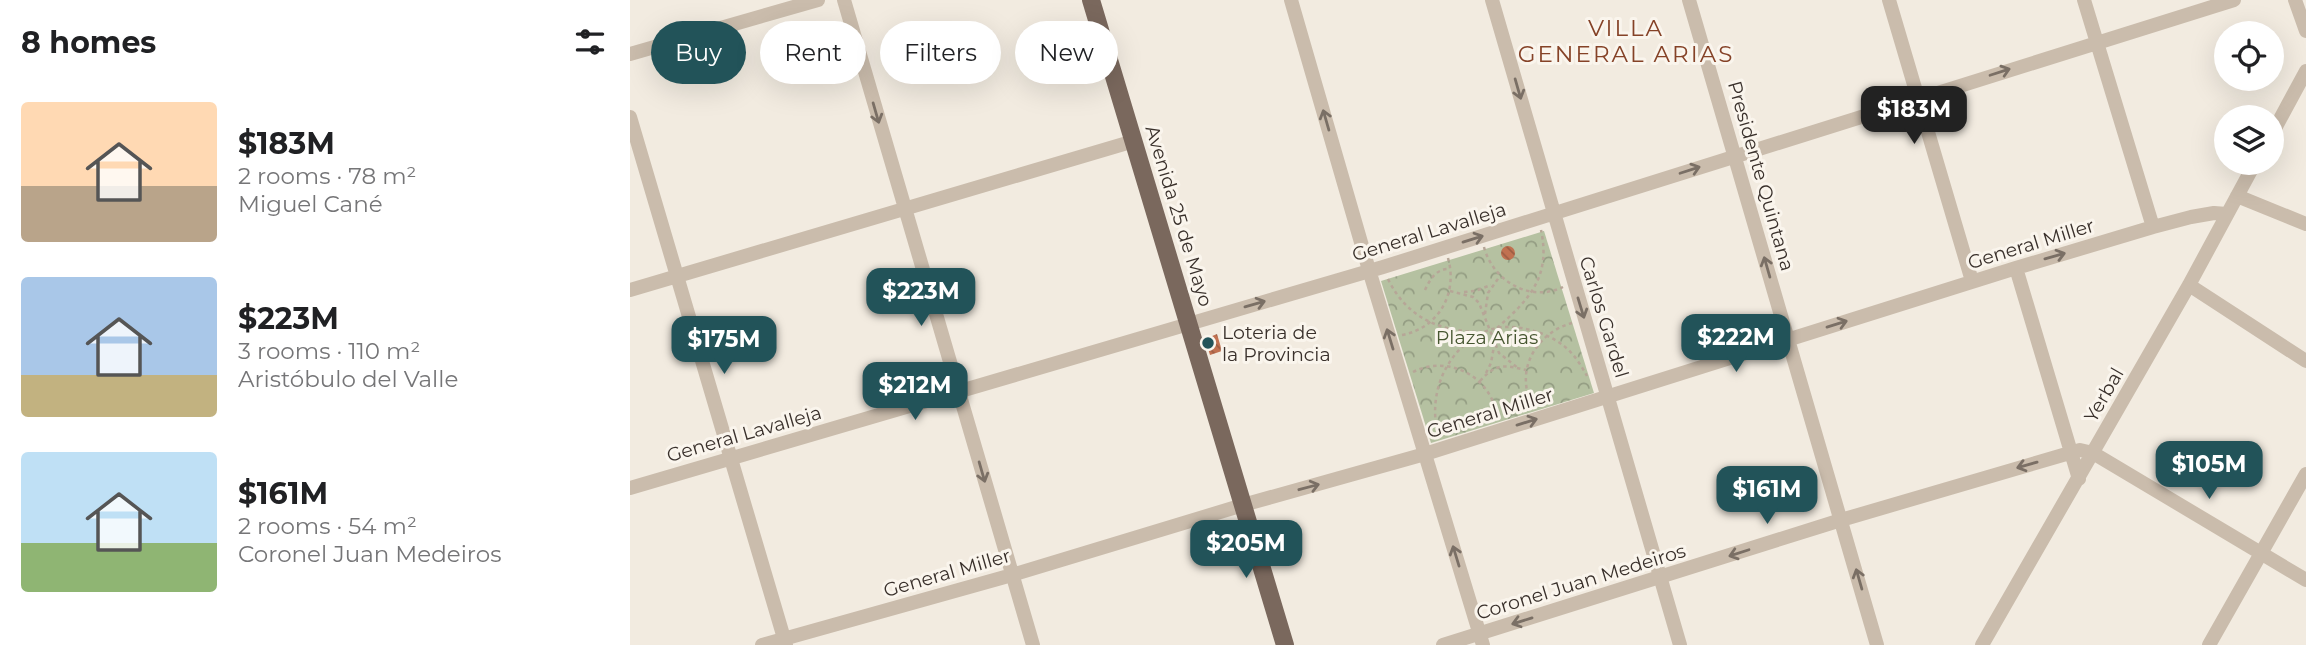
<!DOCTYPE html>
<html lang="en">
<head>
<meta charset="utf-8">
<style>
	:root { --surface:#fff; --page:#f6f6f6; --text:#202124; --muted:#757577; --accent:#225359 }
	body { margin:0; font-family:Montserrat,sans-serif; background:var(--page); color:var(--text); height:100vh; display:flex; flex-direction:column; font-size:26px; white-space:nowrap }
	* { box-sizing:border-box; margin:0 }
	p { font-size:23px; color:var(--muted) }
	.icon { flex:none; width:38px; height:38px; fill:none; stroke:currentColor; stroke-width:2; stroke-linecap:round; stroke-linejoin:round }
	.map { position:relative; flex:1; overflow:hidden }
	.panel { display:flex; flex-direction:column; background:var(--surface); width:630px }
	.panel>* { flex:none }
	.hud { position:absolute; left:21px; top:21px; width:665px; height:63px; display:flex; gap:14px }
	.buttons { position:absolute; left:1584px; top:21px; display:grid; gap:14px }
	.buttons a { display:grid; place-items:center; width:70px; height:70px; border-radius:50%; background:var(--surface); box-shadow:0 7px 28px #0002; font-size:35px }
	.price { position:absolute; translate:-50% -60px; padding:0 16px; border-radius:14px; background:var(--accent); color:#fff; font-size:23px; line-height:46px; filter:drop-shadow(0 2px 4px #0008) }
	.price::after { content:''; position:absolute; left:50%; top:42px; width:21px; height:16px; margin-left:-10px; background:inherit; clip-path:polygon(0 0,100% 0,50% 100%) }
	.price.selected { background:#222; color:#fff }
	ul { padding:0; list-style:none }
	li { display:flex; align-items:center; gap:21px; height:175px; padding:0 21px }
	li span { display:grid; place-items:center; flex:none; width:196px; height:140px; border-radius:7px; color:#555 }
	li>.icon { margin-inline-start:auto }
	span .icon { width:84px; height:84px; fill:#fffc; stroke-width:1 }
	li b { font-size:30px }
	h2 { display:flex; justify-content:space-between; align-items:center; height:84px; padding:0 21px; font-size:30px }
	.pill { padding:0 24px; border-radius:32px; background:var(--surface); box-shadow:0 7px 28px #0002; font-size:24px; line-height:63px }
	.pill.selected { background:var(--accent); color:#fff }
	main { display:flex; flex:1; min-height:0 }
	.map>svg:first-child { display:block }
	.park { fill:url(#park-crowns) }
	.building { fill:url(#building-back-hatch) }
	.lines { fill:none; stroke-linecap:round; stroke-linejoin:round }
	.path { stroke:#b6a697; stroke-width:2.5; stroke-dasharray:3.5 3.5; stroke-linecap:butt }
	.minor { stroke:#cabcac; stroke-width:14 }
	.major { stroke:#7a685d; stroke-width:18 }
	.oneway { stroke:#7a6f65 }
	.poi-dot { fill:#225359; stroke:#faf5ed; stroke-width:2.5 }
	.labels { text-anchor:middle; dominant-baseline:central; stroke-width:6; stroke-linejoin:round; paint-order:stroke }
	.street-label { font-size:19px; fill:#39302b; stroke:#faf5ed }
	.poi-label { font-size:19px; fill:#39302b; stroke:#faf5ed; text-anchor:start }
	.park-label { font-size:19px; fill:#465630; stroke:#faf5ed }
	.quarter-label { font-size:23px; letter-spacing:2px; fill:#854227; stroke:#faf5ed }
</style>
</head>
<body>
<main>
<section class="panel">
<h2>8 homes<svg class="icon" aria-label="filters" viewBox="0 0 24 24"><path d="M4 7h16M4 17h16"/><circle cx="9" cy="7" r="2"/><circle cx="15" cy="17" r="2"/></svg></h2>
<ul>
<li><span style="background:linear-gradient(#ffd9b3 60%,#b9a48a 0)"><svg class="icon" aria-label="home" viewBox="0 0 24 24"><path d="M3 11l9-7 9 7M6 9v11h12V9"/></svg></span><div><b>$183M</b><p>2 rooms · 78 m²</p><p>Miguel Cané</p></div></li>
<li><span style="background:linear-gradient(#a9c7e8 70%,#c2b280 0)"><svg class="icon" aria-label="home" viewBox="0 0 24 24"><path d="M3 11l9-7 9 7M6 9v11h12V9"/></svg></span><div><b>$223M</b><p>3 rooms · 110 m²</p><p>Aristóbulo del Valle</p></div></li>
<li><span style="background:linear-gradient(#bfe0f5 65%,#8fb573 0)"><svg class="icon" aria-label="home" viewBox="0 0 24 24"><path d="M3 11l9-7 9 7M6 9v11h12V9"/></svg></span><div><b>$161M</b><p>2 rooms · 54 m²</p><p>Coronel Juan Medeiros</p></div></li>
</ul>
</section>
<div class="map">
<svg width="1676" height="645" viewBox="0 0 1676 645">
	<defs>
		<pattern id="park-crowns" width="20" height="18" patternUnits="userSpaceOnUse" patternTransform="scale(1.75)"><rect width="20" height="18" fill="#b5c1a1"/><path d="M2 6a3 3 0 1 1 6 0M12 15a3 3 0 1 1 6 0" fill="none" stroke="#949d83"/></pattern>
		<pattern id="building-back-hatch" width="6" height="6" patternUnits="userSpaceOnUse" patternTransform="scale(1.75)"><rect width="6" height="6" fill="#c17150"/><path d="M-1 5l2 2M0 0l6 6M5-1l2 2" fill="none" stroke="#9e5d43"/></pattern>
	</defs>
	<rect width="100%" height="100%" fill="#f2ebe0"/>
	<path class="park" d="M 914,231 L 964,393 L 801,443 L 751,281 Z"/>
	<path class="building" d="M871 253a7 7 0 1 1 14 0a7 7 0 1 1-14 0Z
		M 587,334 L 592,351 L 580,355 L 575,339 Z
		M 654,544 L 659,560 L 643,565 L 638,549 Z"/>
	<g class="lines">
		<path class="path" d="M 854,247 C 863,281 900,303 933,287
			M 758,279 C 777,318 810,332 852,332
			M 795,290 C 800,279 807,268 820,269
			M 820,291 L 843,297 L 849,303 L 869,353 L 888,368
			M 834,292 L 845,291 L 861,285
			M 855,314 L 858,293 L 870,276
			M 867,328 C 900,299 921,276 911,230
			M 772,335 C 809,328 828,293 818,258
			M 783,372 C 819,354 862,377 867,417
			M 856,373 L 861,363 L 864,346
			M 850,381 C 866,363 874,365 896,370
			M 904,408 C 883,373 905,333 942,323
			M 809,438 C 797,398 813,353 852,333 C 876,320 914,330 934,346 C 944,354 951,365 957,376"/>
		<path class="minor" d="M 214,0 L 403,645
			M 661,0 L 739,270 L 853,645
			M 862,0 L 1050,645
			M 1059,0 L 1247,645
			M 1259,0 L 1342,281
			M 1454,0 L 1523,227
			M 1665,0 L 1676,31
			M 0,54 L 188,0
			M 0,117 L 156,645
			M 1642,134 L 1676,71
			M 1607,196 L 1676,224
			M 1386,268 L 1449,479
			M 1559,285 L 1676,361
			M 0,290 L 504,141
			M 0,488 L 753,267 L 1604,0
			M 132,645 L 382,575 L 613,505 L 795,454 L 1386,268 L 1523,227 L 1561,217 L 1584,213 L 1597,214
			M 813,645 L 1211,520 L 1450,450 L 1463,453 L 1676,580
			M 1352,645 L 1559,285 L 1625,163
			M 1579,645 L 1676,474"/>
		<path class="major" d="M 461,0 L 655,645"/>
	</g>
	<defs><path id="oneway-shaft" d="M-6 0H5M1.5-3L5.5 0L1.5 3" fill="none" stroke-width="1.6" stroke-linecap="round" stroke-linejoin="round" transform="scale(1.75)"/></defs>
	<g class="oneway">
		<use href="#oneway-shaft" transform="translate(1370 72) rotate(-18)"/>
		<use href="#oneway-shaft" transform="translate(888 89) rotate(74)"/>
		<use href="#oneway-shaft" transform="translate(246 113) rotate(74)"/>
		<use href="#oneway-shaft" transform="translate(696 120) rotate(-106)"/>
		<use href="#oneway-shaft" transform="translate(1060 170) rotate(-18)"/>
		<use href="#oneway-shaft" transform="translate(843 239) rotate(-17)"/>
		<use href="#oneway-shaft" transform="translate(1425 256) rotate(-16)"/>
		<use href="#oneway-shaft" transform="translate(1137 267) rotate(-106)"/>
		<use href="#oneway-shaft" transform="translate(625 304) rotate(-16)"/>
		<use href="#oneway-shaft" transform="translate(951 308) rotate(73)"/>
		<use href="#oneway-shaft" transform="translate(1207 324) rotate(-17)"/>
		<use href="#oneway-shaft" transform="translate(760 339) rotate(-107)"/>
		<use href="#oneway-shaft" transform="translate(897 422) rotate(-17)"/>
		<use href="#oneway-shaft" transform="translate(1397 465) rotate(164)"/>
		<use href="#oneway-shaft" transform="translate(352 472) rotate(74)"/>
		<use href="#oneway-shaft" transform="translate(679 487) rotate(-15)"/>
		<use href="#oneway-shaft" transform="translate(1109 553) rotate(162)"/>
		<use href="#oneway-shaft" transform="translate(826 556) rotate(-107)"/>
		<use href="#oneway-shaft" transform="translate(1229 579) rotate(-106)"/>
		<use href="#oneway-shaft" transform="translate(892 621) rotate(163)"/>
	</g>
	<circle class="poi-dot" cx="578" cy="343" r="7"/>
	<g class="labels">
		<g class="street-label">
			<text transform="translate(1131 176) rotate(74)">Presidente Quintana</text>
			<text transform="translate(549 216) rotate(73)">Avenida 25 de Mayo</text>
			<text transform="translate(799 232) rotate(-17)">General Lavalleja</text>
			<text transform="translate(1401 244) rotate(-17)">General Miller</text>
			<text transform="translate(974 317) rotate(73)">Carlos Gardel</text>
			<text transform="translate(1474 395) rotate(-60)">Yerbal</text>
			<text transform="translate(860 413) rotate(-17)">General Miller</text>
			<text transform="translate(114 434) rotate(-16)">General Lavalleja</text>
			<text transform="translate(317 573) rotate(-16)">General Miller</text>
			<text transform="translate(951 582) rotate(-17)">Coronel Juan Medeiros</text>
		</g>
		<g class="poi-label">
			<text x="592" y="332">Loteria de<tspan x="592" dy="22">la Provincia</tspan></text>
		</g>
		<g class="park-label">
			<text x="857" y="337">Plaza Arias</text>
		</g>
		<g class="quarter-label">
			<text x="996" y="28">VILLA<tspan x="996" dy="26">GENERAL ARIAS</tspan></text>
		</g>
	</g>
</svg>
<div class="buttons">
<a><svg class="icon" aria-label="locate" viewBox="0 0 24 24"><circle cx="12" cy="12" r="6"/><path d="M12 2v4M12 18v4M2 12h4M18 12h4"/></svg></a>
<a><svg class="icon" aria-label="layers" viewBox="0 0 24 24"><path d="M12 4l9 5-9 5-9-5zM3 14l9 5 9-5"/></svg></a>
</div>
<b class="price selected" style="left:1284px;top:146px">$183M</b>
<b class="price" style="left:291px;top:328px">$223M</b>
<b class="price" style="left:1106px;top:374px">$222M</b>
<b class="price" style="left:94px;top:376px">$175M</b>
<b class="price" style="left:285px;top:422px">$212M</b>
<b class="price" style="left:1579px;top:501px">$105M</b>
<b class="price" style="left:1137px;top:526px">$161M</b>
<b class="price" style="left:616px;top:580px">$205M</b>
<div class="hud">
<a class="pill selected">Buy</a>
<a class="pill">Rent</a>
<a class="pill">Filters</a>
<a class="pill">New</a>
</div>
</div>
</main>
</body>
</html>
